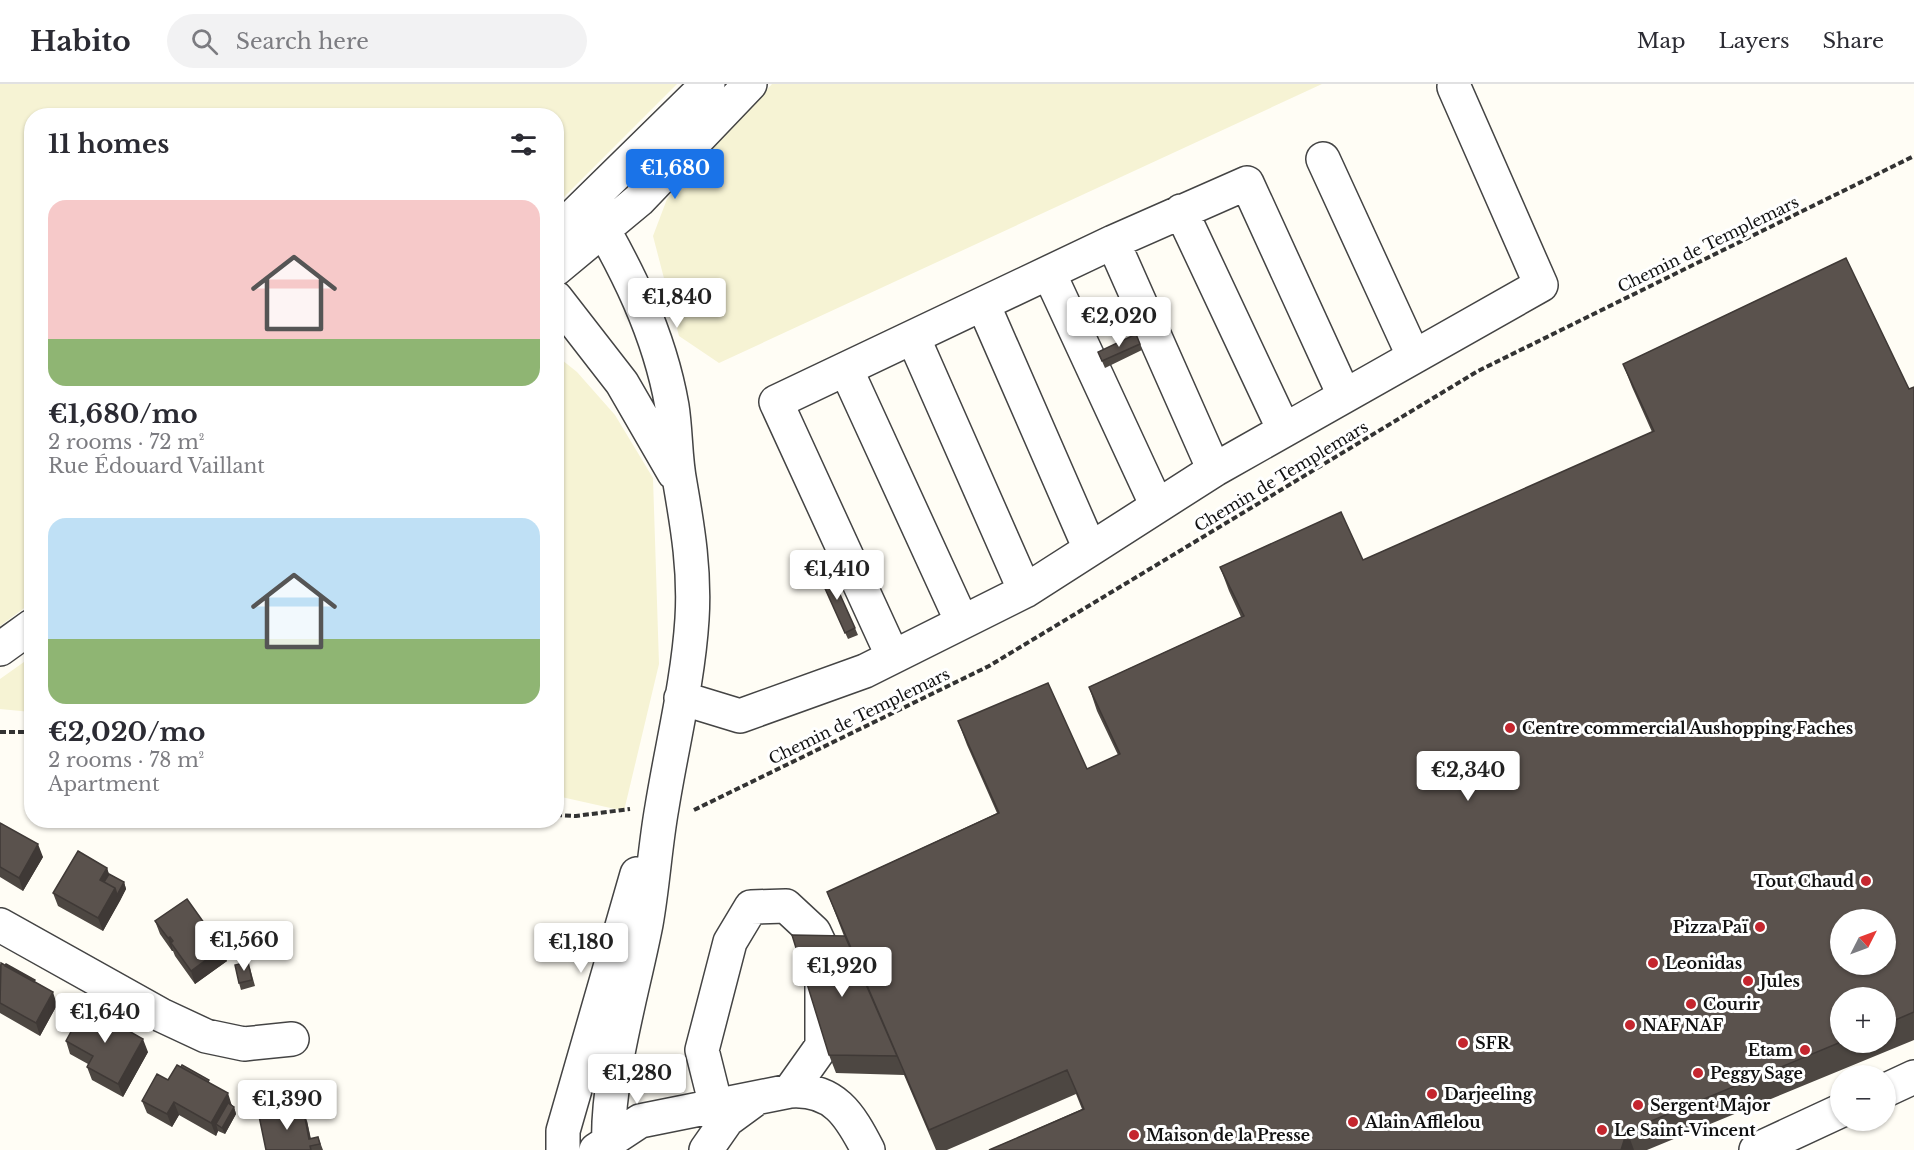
<!DOCTYPE html>
<html lang="en">
<head>
<meta charset="utf-8">
<style>
	:root { --surface:#fff; --page:#f2f2f3; --text:#2b2b33; --muted:#7c7c81; --line:#e1e1e2; --accent:#1a73e8 }
	body { margin:0; font-family:"Libre Baskerville",serif; background:var(--page); color:var(--text); height:100vh; display:flex; flex-direction:column; font-size:22px; white-space:nowrap }
	* { box-sizing:border-box; margin:0 }
	p { font-size:20px; color:var(--muted) }
	.icon { flex:none; width:33px; height:33px; fill:none; stroke:currentColor; stroke-width:2; stroke-linecap:round; stroke-linejoin:round }
	.map { position:relative; flex:1; overflow:hidden }
	.sheet { position:absolute; left:24px; top:24px; width:540px; height:720px; display:flex; flex-direction:column; background:var(--surface); border-radius:24px; box-shadow:0 2px 4px #0004 }
	.sheet>* { flex:none }
	.needle { width:39px; rotate:48deg }
	.controls { position:absolute; left:1830px; top:825px; display:grid; gap:12px }
	.controls a { display:grid; place-items:center; width:66px; height:66px; border-radius:50%; background:var(--surface); box-shadow:0 2px 4px #0004; font-size:30px }
	.price { position:absolute; translate:-50% -51px; padding:0 14px; border-radius:6px; background:#fff; color:#222; font-size:20px; line-height:39px; filter:drop-shadow(0 2px 3px #0008) }
	.price::after { content:''; position:absolute; left:50%; top:36px; width:18px; height:14px; margin-left:-9px; background:inherit; clip-path:polygon(0 0,100% 0,50% 100%) }
	.price.selected { background:var(--accent); color:#fff }
	ul { padding:0; list-style:none }
	li { display:grid; align-content:center; gap:12px; height:318px; padding:0 24px }
	li span { display:grid; place-items:center; height:186px; border-radius:18px; color:#555 }
	li>.icon { margin-inline-start:auto }
	span .icon { width:108px; height:108px; fill:#fffc; stroke-width:1 }
	li b { font-size:26px }
	h2 { display:flex; justify-content:space-between; align-items:center; height:72px; padding:0 24px; font-size:26px }
	header { display:flex; align-items:center; gap:36px; box-sizing:border-box; height:84px; padding:0 30px; background:var(--surface); border-bottom:2px solid var(--line) }
	header strong { font-size:28px }
	nav { display:flex; gap:33px; margin-inline-start:auto; font-size:21px }
	.search { width:420px; height:54px; background:var(--page); display:flex; align-items:center; gap:15px; box-sizing:border-box; padding:0 21px; border-radius:33px; color:var(--muted); font-size:22px }
	.map>svg:first-child { display:block }
	.farmland { fill:#f6f3d4 }
	.lines { fill:none; stroke-linecap:round; stroke-linejoin:round }
	.minor-casing { stroke:#444; stroke-width:36 }
	.path { stroke:#333; stroke-width:4; stroke-dasharray:6 3; stroke-linecap:butt }
	.minor { stroke:#fff; stroke-width:33 }
	.wall { fill:#4d4742; fill-rule:evenodd }
	.shaded-wall { fill:#3f3936 }
	.building { fill:#5a524d; stroke:#3f3936; stroke-width:1.5; fill-rule:evenodd }
	.poi-dot { fill:#c4262e; stroke:#fff; stroke-width:2 }
	.labels { text-anchor:middle; dominant-baseline:central; stroke-width:6; stroke-linejoin:round; paint-order:stroke }
	.street-label { font-size:16px; fill:#111; stroke:#fff }
	.poi-label { font-size:16px; font-weight:bold; fill:#111; stroke:#fff; text-anchor:start }
</style>
</head>
<body>
<header>
<strong>Habito</strong>
<div class="search"><svg class="icon" aria-label="search" viewBox="0 0 24 24"><circle cx="10" cy="10" r="6"/><path d="M15 15l6 6"/></svg>Search here</div>
<nav><a>Map</a><a>Layers</a><a>Share</a></nav>
</header>
<div class="map">
<svg width="1914" height="1066" viewBox="0 0 1914 1066">
	<rect width="100%" height="100%" fill="#fffdf5"/>
	<path class="farmland" d="M 0,0 L 677,0 L 557,120 L 556,32 L 32,32 L 31,519 L 0,542 Z
		M 772,0 L 1322,0 L 719,279 L 679,252 L 653,152 L 667,115 Z
		M 557,272 L 577,288 L 615,331 L 653,394 L 659,580 L 624,727 L 557,712 Z
		M 31,573 L 31,628 L 0,625 L 0,595 Z"/>
	<g class="lines">
		<g class="minor-casing">
			<path id="minor" d="M 1323,75 L 1413,271
				M 588,119 C 626,183 659,248 672,322 C 676,347 675,374 680,399 C 688,445 695,488 692,535 C 688,598 672,661 662,723 C 655,762 653,801 646,840 C 633,907 605,999 609,1066
				M 1181,127 L 1284,346
				M 556,149 L 708,0
				M 1113,158 L 1214,386
				M 556,185 L 639,116 L 750,0
				M 1049,189 L 1157,422
				M 556,214 L 622,299 L 674,389
				M 983,220 L 1090,465
				M 913,253 L 1025,507
				M 846,285 L 962,538
				M 0,565 L 32,542
				M 893,573 L 776,318 L 1113,158 L 1247,99 L 1344,311
				M 681,614 L 740,632 L 865,587 L 1025,507 L 1214,386 L 1541,201 L 1454,3
				M 0,841 L 161,931 L 206,952 L 244,960 L 292,955
				M 1886,1006 L 1914,993
				M 716,1022 L 702,966 L 730,858 L 751,823 L 786,822 L 814,848 L 822,865 L 822,962 L 790,1007
				M 563,1066 L 563,1047 L 637,790
				M 596,1066 L 640,1037 L 790,1007 C 834,1004 850,1031 868,1066
				M 706,1066 L 727,1036 L 753,1017
				M 1756,1066 L 1840,1027"/>
		</g>
		<path class="path" d="M 0,648 L 32,648
			M 694,726 L 989,582 L 1478,287 L 1914,72
			M 556,731 L 576,732 L 630,725"/>
		<use href="#minor" class="minor"/>
	</g>
	<path class="wall" d="M 1140,260 L 1142,266 L 1105,284 L 1098,268 Z
		M 1623,280 L 1909,305 L 1914,303 L 1914,956 L 1647,1066 L 989,1066 L 1082,1025 L 1076,1010 L 947,1066 L 936,1066 L 904,991 L 836,989 L 829,971 L 844,852 L 827,808 L 997,729 L 967,661 L 958,637 L 1087,685 L 1118,671 L 1097,627 L 1089,603 L 1241,533 L 1229,507 L 1220,483 L 1363,476 L 1652,348 L 1632,303 ZM 1886,914 L 1886,958 L 1840,958 Z
		M 819,491 L 855,544 L 858,551 L 848,555 Z
		M 67,736 L 81,736 L 81,740 L 68,741 Z
		M 0,739 L 43,773 L 23,807 L 0,793 Z
		M 107,784 L 109,790 L 124,798 L 126,805 L 103,847 L 58,822 L 53,809 Z
		M 155,837 L 227,877 L 195,900 L 175,872 L 173,867 L 172,867 L 160,850 Z
		M 0,880 L 36,899 L 57,921 L 40,952 L 0,929 Z
		M 250,884 L 255,902 L 241,906 L 239,899 Z
		M 66,957 L 148,968 L 123,1013 L 92,996 L 87,983 L 88,980 L 70,970 Z
		M 181,983 L 210,999 L 234,1023 L 236,1030 L 225,1050 L 218,1047 L 216,1052 L 179,1031 L 172,1043 L 147,1029 L 142,1017 L 168,996 Z
		M 307,1037 L 311,1055 L 318,1053 L 323,1066 L 266,1066 Z"/>
	<path class="shaded-wall" d="M 38,760 L 43,773 L 23,807 L 19,794 Z
		M 107,784 L 111,797 L 107,805 L 100,796 Z
		M 124,798 L 126,805 L 120,817 L 117,811 Z
		M 115,804 L 120,817 L 103,847 L 98,834 Z
		M 170,853 L 175,865 L 171,859 L 173,867 L 172,867 L 168,854 Z
		M 222,864 L 227,877 L 195,900 L 191,887 Z
		M 53,908 L 57,921 L 40,952 L 36,939 Z
		M 143,955 L 148,968 L 123,1013 L 118,1000 Z
		M 228,1009 L 232,1022 L 221,1043 L 216,1040 L 218,1047 L 216,1052 L 211,1039 Z
		M 174,1018 L 179,1031 L 172,1043 L 167,1030 Z
		M 234,1023 L 236,1030 L 225,1050 L 222,1044 Z
		M 303,1024 L 307,1037 L 312,1062 L 309,1055 Z
		M 1627,1047 L 1634,1066 L 1621,1066 Z"/>
	<path class="building" d="M 1846,174 L 1909,305 L 1914,303 L 1914,928 L 1886,940 L 1886,914 L 1840,914 L 1841,958 L 1627,1047 L 1621,1066 L 989,1066 L 1084,1025 L 1067,986 L 929,1046 L 827,808 L 999,729 L 958,637 L 1048,599 L 1087,685 L 1120,670 L 1089,603 L 1244,532 L 1220,483 L 1341,428 L 1363,476 L 1654,347 L 1623,280 ZM 1840,836 L 1886,836 L 1886,880 L 1840,880 Z
		M 1136,250 L 1140,260 L 1102,277 L 1098,268 Z
		M 829,486 L 855,544 L 845,549 L 819,491 Z
		M 0,739 L 38,760 L 19,794 L 0,783 Z
		M 78,767 L 107,784 L 100,796 L 115,804 L 98,834 L 53,809 Z
		M 109,790 L 124,798 L 117,811 L 115,804 L 104,798 Z
		M 187,815 L 222,864 L 191,887 L 171,859 L 173,857 L 170,853 L 168,854 L 155,837 Z
		M 792,851 L 845,852 L 897,972 L 829,971 Z
		M 248,878 L 252,896 L 239,899 L 235,881 Z
		M 1,879 L 53,908 L 36,939 L 0,919 Z
		M 6,880 L 35,896 L 34,898 L 5,882 Z
		M 85,922 L 143,955 L 118,1000 L 87,983 L 93,972 L 66,957 Z
		M 177,981 L 228,1009 L 211,1039 L 174,1018 L 167,1030 L 142,1017 L 157,990 L 168,996 Z
		M 182,981 L 209,996 L 208,998 L 181,983 Z
		M 228,1019 L 234,1023 L 222,1044 L 216,1040 Z
		M 303,1024 L 309,1055 L 318,1053 L 320,1060 L 310,1062 L 311,1066 L 266,1066 L 259,1032 Z"/>
	<g class="poi-dot">
		<circle cx="1510" cy="644" r="6"/>
		<circle cx="1866" cy="797" r="6"/>
		<circle cx="1760" cy="843" r="6"/>
		<circle cx="1653" cy="879" r="6"/>
		<circle cx="1748" cy="897" r="6"/>
		<circle cx="1691" cy="920" r="6"/>
		<circle cx="1630" cy="941" r="6"/>
		<circle cx="1463" cy="959" r="6"/>
		<circle cx="1805" cy="966" r="6"/>
		<circle cx="1698" cy="989" r="6"/>
		<circle cx="1432" cy="1010" r="6"/>
		<circle cx="1638" cy="1021" r="6"/>
		<circle cx="1353" cy="1038" r="6"/>
		<circle cx="1602" cy="1046" r="6"/>
		<circle cx="1134" cy="1051" r="6"/>
	</g>
	<g class="labels">
		<g class="street-label">
			<text transform="translate(1708 160) rotate(-26)">Chemin de Templemars</text>
			<text transform="translate(1281 392) rotate(-31)">Chemin de Templemars</text>
			<text transform="translate(859 632) rotate(-26)">Chemin de Templemars</text>
		</g>
		<g class="poi-label">
			<text x="1522" y="644">Centre commercial Aushopping Faches</text>
			<text x="1854" y="797" text-anchor="end">Tout Chaud</text>
			<text x="1748" y="843" text-anchor="end">Pizza Paï</text>
			<text x="1665" y="879">Leonidas</text>
			<text x="1760" y="897">Jules</text>
			<text x="1703" y="920">Courir</text>
			<text x="1642" y="941">NAF NAF</text>
			<text x="1475" y="959">SFR</text>
			<text x="1793" y="966" text-anchor="end">Etam</text>
			<text x="1710" y="989">Peggy Sage</text>
			<text x="1444" y="1010">Darjeeling</text>
			<text x="1650" y="1021">Sergent Major</text>
			<text x="1365" y="1038">Alain Afflelou</text>
			<text x="1614" y="1046">Le Saint-Vincent</text>
			<text x="1146" y="1051">Maison de la Presse</text>
		</g>
	</g>
</svg>
<div class="controls">
<a><svg class="needle" viewBox="-14 -14 28 28"><path d="M0-13l5 13h-10z" fill="#e53935"/><path d="M0 13l5-13h-10z" fill="#7c7c81"/></svg></a>
<a>+</a>
<a>−</a>
</div>
<b class="price selected" style="left:675px;top:116px">€1,680</b>
<b class="price" style="left:677px;top:245px">€1,840</b>
<b class="price" style="left:1119px;top:264px">€2,020</b>
<b class="price" style="left:837px;top:517px">€1,410</b>
<b class="price" style="left:1468px;top:718px">€2,340</b>
<b class="price" style="left:244px;top:888px">€1,560</b>
<b class="price" style="left:581px;top:890px">€1,180</b>
<b class="price" style="left:842px;top:914px">€1,920</b>
<b class="price" style="left:105px;top:960px">€1,640</b>
<b class="price" style="left:637px;top:1021px">€1,280</b>
<b class="price" style="left:287px;top:1047px">€1,390</b>
<section class="sheet">
<h2>11 homes<svg class="icon" aria-label="filters" viewBox="0 0 24 24"><path d="M4 7h16M4 17h16"/><circle cx="9" cy="7" r="2"/><circle cx="15" cy="17" r="2"/></svg></h2>
<ul>
<li><span style="background:linear-gradient(#f6c9c9 75%,#8fb573 0)"><svg class="icon" aria-label="home" viewBox="0 0 24 24"><path d="M3 11l9-7 9 7M6 9v11h12V9"/></svg></span><div><b>€1,680/mo</b><p>2 rooms · 72 m²</p><p>Rue Édouard Vaillant</p></div></li>
<li><span style="background:linear-gradient(#bfe0f5 65%,#8fb573 0)"><svg class="icon" aria-label="home" viewBox="0 0 24 24"><path d="M3 11l9-7 9 7M6 9v11h12V9"/></svg></span><div><b>€2,020/mo</b><p>2 rooms · 78 m²</p><p>Apartment</p></div></li>
</ul>
</section>
</div>
</body>
</html>
